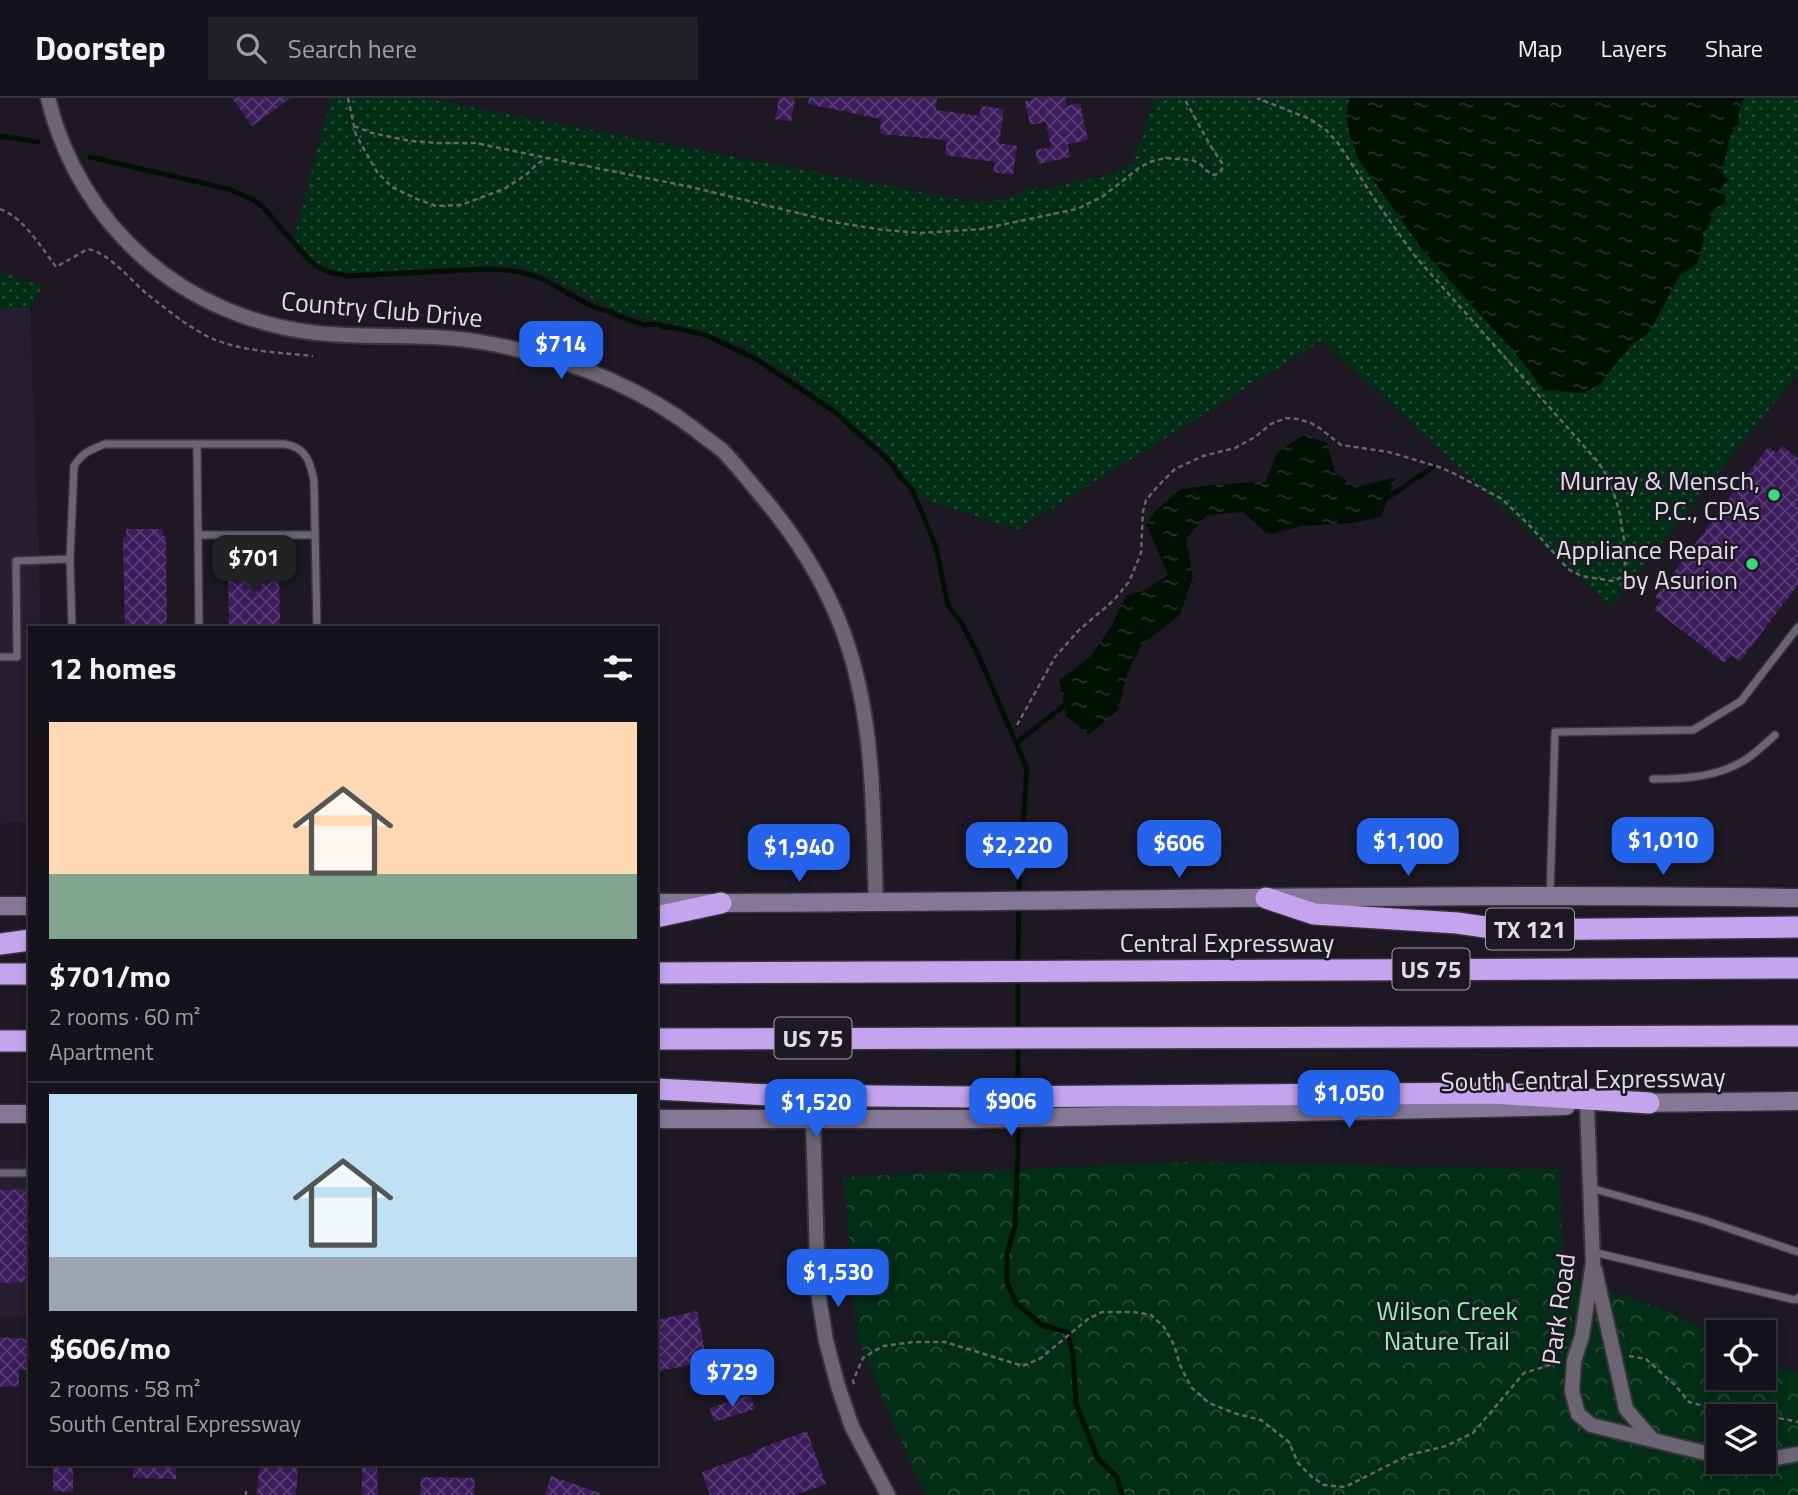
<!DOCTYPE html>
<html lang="en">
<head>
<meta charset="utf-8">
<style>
	:root { --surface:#16121b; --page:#232028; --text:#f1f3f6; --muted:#9e9ea3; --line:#35323a; --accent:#2563eb }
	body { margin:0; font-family:"Titillium Web",sans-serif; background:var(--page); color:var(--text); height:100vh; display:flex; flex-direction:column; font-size:26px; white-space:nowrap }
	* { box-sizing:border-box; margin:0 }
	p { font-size:23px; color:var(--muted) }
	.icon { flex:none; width:38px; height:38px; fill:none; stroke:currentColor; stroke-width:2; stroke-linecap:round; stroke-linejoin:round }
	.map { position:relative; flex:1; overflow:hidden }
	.details { position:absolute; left:28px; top:528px; width:630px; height:840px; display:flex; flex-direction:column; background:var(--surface); border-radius:0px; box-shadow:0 4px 10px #0003,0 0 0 2px var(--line) }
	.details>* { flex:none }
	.fabs { position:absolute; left:1706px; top:1222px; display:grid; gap:14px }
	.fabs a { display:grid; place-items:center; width:70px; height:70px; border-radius:0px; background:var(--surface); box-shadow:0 4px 10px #0003,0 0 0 2px var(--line); font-size:35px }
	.price { position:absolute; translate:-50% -60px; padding:0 16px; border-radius:14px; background:var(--accent); color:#fff; font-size:23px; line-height:46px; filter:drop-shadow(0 2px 4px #0008) }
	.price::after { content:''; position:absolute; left:50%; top:42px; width:21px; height:16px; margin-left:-10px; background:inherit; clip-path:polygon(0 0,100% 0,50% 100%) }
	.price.current { background:#222; color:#fff }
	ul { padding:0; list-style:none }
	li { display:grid; align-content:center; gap:14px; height:371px; padding:0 21px }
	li+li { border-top:2px solid var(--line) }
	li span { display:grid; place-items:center; height:217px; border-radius:0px; color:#555 }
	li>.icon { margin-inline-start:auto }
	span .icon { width:126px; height:126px; fill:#fffc; stroke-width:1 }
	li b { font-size:30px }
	h2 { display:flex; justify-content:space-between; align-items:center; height:84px; padding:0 21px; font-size:30px }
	header { display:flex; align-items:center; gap:42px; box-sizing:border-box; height:98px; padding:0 35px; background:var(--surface); border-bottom:2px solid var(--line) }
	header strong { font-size:33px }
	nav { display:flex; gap:38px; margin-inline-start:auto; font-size:24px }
	.search { width:490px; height:63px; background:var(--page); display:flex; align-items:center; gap:18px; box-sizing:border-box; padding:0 24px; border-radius:0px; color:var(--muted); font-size:26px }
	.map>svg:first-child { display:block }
	.built { fill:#271f31 }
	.grass { fill:url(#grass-dots) }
	.forest { fill:url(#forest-crowns); fill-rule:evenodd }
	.water { fill:url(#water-ripples) }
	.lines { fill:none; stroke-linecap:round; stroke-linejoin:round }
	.stream { stroke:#001104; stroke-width:5 }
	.building { fill:url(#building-cross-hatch) }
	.lane-casing { stroke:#37343d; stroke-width:10 }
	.street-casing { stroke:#37343d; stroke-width:18 }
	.secondary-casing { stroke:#37343d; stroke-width:21 }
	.highway-casing { stroke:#37343d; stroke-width:24 }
	.path { stroke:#68646e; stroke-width:2.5; stroke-dasharray:5 3.5; stroke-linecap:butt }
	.lane { stroke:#6a6473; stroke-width:7 }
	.street { stroke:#6a6473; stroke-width:14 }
	.secondary { stroke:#857798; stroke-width:18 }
	.highway { stroke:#c3a4ed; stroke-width:21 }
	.poi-dot { fill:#3cd77e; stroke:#1d1824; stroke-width:2.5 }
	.labels { text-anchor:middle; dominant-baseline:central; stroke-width:5; stroke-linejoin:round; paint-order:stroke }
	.shield { fill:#1d1824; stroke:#a6a2ab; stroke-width:2 }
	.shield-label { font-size:24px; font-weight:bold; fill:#e0dde5 }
	.street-label { font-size:26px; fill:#e0dde5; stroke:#1d1824 }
	.poi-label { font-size:26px; fill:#e0dde5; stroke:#1d1824; text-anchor:end }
	.park-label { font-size:26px; fill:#8cf6af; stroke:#1d1824 }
</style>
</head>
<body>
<header>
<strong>Doorstep</strong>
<div class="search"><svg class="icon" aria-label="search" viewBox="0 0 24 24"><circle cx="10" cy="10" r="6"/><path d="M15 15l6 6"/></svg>Search here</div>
<nav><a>Map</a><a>Layers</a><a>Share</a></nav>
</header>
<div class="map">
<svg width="1798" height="1397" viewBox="0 0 1798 1397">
	<defs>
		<pattern id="grass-dots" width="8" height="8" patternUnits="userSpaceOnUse" patternTransform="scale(1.75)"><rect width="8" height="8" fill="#022e15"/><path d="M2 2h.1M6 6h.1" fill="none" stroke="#274c37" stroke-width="1.8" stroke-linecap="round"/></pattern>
		<pattern id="forest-crowns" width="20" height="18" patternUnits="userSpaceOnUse" patternTransform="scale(1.75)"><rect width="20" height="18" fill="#022e15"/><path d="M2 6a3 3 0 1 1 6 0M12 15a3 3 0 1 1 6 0" fill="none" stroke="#274c37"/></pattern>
		<pattern id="water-ripples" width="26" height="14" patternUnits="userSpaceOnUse" patternTransform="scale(1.75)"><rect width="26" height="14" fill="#001104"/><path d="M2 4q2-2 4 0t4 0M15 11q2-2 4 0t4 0" fill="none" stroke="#253328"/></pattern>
		<pattern id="building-cross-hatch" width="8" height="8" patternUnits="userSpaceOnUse" patternTransform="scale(1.75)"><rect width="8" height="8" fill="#3c1c5c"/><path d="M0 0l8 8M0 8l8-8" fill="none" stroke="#583d73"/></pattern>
	</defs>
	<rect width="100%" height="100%" fill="#1d1824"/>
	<path class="built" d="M 0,210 L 30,210 L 41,530 L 30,530 L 30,724 L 0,726 Z
		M 30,1061 L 30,1218 L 0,1219 L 0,1062 Z"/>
	<path class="grass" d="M 331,0 L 424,0 L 973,104 C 1000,104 1013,98 1037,88 L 1039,92 L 1102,78 L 1133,66 L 1154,0 L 1798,0 L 1798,275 L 1611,509 L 1322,243 L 1017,432 L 921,400 L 886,354 L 795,280 L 745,249 L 702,233 L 618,214 L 549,179 L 514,167 L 430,170 L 373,174 L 338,174 L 316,164 L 294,140 Z
		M 0,174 L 43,188 L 30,210 L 0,210 Z"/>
	<path class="forest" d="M 1183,1064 L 1559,1071 L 1564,1179 L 1661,1210 L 1718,1237 L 1718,1279 L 1764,1279 L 1764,1259 L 1798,1276 L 1798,1397 L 927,1397 L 913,1371 L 857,1239 L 844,1079 ZM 1718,1318 L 1764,1318 L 1764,1363 L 1718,1363 Z"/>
	<path class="water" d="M 1349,0 L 1744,0 L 1739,14 L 1739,26 L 1730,38 L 1722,74 L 1729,83 L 1723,86 L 1720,92 L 1726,100 L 1725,105 L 1714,111 L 1708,129 L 1703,135 L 1704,142 L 1697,166 L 1680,177 L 1649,235 L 1632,246 L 1599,287 L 1583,295 L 1543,292 L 1526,268 L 1421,150 L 1357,59 L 1349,35 L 1346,19 Z
		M 1305,336 L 1327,345 L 1335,375 L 1356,389 L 1396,379 L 1381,419 L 1352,425 L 1301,428 L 1268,437 L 1243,414 L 1207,417 L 1186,441 L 1193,479 L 1180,517 L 1141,547 L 1127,576 L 1119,611 L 1089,637 L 1066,618 L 1059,582 L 1090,559 L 1111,529 L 1126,498 L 1143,493 L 1168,477 L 1146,425 L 1156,412 L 1181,391 L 1219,386 L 1265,384 L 1277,355 Z"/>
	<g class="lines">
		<path class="stream" d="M 0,38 L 38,44
			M 90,59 L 228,91 L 250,100 L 262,108 L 307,160 L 316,168 L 329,174 L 347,178 L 487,171 C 506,172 524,173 542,181 C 559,188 593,214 611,213 L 615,217 L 644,227 L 659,226 L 663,229 L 671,229 L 706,237 L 756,261 L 835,314 L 890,364 L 901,380 L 912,391 L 936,449 L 948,507 L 962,526 L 977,554 L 1027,671 L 1019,782 L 1018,867
			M 1384,400 L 1389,399 L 1433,369
			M 1016,645 L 1069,604
			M 1018,877 L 1018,934
			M 1018,944 L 1018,993
			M 1018,1003 L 1018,1055 L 1015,1128 L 1007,1156 L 1007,1184 L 1016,1205 L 1042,1227 L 1067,1234 L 1073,1255 L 1076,1306 L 1098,1361 L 1117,1379 L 1122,1397"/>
	</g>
	<path class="building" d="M 232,0 L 291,0 L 252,28 Z
		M 779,0 L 795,0 L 791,23 L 775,21 Z
		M 809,0 L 937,0 L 936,12 L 980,18 L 981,8 L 1004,11 L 999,45 L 1017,48 L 1013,77 L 993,74 L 995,64 L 945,57 L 947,42 L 880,36 L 881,21 L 808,6 Z
		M 1033,0 L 1065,0 L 1066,8 L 1080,5 L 1088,42 L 1068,46 L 1070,59 L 1038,66 L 1035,52 L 1051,49 L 1046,24 L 1030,27 L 1025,3 L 1033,2 Z
		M 1782,348 L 1798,360 L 1798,487 L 1740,563 L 1731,557 L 1724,565 L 1654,511 L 1661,503 L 1655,499 L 1768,349 L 1777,355 Z
		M 126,431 L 163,431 L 163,438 L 166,438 L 167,530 L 125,530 L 123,439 L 126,439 Z
		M 279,464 L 280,530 L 229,530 L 228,465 Z
		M 30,1091 L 30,1169 L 25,1170 L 26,1184 L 0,1185 L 0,1092 Z
		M 697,1213 L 707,1263 L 656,1274 L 656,1222 Z
		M 0,1239 L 30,1241 L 30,1272 L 19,1272 L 19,1288 L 0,1289 Z
		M 750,1297 L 755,1311 L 714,1324 L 710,1310 Z
		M 807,1333 L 826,1386 L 795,1397 L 710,1397 L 702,1374 L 757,1354 L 756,1352 Z
		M 53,1367 L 73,1367 L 73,1394 L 53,1393 Z
		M 133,1367 L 176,1367 L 176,1381 L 133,1380 Z
		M 259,1367 L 298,1367 L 296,1397 L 257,1397 Z
		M 362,1367 L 377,1367 L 378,1397 L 362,1397 Z
		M 551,1378 L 600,1395 L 600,1397 L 545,1397 Z
		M 421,1379 L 475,1380 L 474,1397 L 420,1397 Z"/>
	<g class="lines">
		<g class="lane-casing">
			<path id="lane" d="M 197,346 L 199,530
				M 198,437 L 315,437
				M 70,461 L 72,530
				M 0,559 L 17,559 L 16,463 L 70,461 L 74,368 C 83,354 90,352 105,346 L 284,346 C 306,349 310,363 314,383 L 317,530
				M 1653,681 C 1684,681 1718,679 1745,662 C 1756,655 1765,646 1775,637
				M 1550,798 L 1555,634 L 1693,632 L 1741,603 L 1798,529
				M 0,1075 L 30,1075
				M 1591,1090 L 1704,1122 L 1798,1154
				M 1593,1154 L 1795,1202 L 1798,1200"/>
		</g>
		<g class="street-casing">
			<path id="street" d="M 48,0 C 80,130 184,220 317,235 C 373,241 431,234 487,245 C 562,259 636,286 697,333 C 705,340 715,346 723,353 C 741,372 757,393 774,413 C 806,454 833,500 849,551 C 875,633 873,720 876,805
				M 1587,1007 L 1593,1164 L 1582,1238 L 1574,1263 L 1572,1293 L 1578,1316 L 1591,1327 L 1718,1358
				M 813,1021 L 818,1194 L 826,1243 L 838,1288 L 852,1329 L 888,1397
				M 1595,1172 L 1626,1311 L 1651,1340
				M 1764,1362 L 1798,1356"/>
		</g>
		<g class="secondary-casing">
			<path id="secondary" d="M 656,805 C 1037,806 1417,793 1798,800
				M 0,808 L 30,808
				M 1636,1005 L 1798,1003
				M 0,1016 L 30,1016
				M 656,1021 L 975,1021 L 1566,1008"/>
		</g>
		<g class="highway-casing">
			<path id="highway" d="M 1266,800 L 1314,816 L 1457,825 L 1506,832 L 1798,829
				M 656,819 L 721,805
				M 0,846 L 30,842
				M 656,875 L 1798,870
				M 0,876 L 30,876
				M 656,941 L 1798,938
				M 0,943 L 30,943
				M 656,991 L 770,997 L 975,999 L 1493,995 L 1649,1005"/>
		</g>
		<path class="path" d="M 348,0 L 356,37 L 377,74 L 392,89 L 417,101 L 436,108 L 461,107 L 504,91 L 527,76 L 537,66 L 547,60 L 691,89 L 839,125 L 884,132 L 921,135 L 982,131 L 1077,111 L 1102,99 L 1139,70 L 1150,64 L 1165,60 L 1192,62 L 1200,66 L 1207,73 L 1214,77 L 1219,75 L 1222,71 L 1222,65 L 1210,47 L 1184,0
			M 354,28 L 372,35 L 410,43 L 438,45 L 476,45 L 547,60
			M 0,111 C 23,119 42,150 56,169 L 88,151 C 112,156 133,186 152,200 C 170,214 190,230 211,240 C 239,253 282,255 313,258
			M 1017,627 L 1055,559 L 1079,532 L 1113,503 L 1129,484 L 1141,455 L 1143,413 L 1146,402 L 1157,389 L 1175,371 L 1203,358 L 1235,350 L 1255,339 L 1271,326 L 1286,320 L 1298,321 L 1311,325 L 1321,331 L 1341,347 L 1389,354 L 1439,369 L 1455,376 L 1502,401 L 1530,428 L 1568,471 L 1582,478 L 1612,483 L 1620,480 L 1624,474 L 1626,453 L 1619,412 L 1610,384 L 1599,365 L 1414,157 L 1376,103 L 1338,45 L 1326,32 L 1310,21 L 1257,0
			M 1629,1258 L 1646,1261 L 1676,1288 L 1689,1304 L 1711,1310 L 1739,1312 L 1798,1324
			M 854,1286 L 853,1283 L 863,1260 L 883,1248 L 913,1244 L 945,1244 L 1023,1268 L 1041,1260 L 1088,1221 L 1102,1214 L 1134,1214 L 1151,1217 L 1164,1229 L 1174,1247 L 1180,1267 L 1191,1289 L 1209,1305 L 1237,1316 L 1261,1322 L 1289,1344 L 1298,1365 L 1312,1379 L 1324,1387 L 1345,1389 L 1409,1357 L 1446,1348 L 1473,1335 L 1524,1275 L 1560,1264
			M 246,1397 L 246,1393"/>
		<use href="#lane" class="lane"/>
		<use href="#street" class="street"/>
		<use href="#secondary" class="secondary"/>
		<use href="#highway" class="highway"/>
	</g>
	<g class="poi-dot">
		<circle cx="1774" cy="397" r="7"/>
		<circle cx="1752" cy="466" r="7"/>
	</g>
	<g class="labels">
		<g class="shield">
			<rect x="1486" y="810.5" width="88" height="41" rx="5"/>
			<rect x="1392.5" y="850.5" width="77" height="41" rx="5"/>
			<rect x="774.5" y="919.5" width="77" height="41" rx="5"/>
		</g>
		<g class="shield-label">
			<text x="1530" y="831">TX 121</text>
			<text x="1431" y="871">US 75</text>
			<text x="813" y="940">US 75</text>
		</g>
		<g class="street-label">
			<text transform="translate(382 211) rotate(5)">Country Club Drive</text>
			<text x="1227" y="844">Central Expressway</text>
			<text transform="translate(1583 981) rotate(-1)">South Central Expressway</text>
			<text transform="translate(1558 1211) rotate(-82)">Park Road</text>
		</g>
		<g class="poi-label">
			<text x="1760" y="382">Murray &amp; Mensch,<tspan x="1760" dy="30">P.C., CPAs</tspan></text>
			<text x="1738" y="451">Appliance Repair<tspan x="1738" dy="30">by Asurion</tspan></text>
		</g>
		<g class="park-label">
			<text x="1447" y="1212">Wilson Creek<tspan x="1447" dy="30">Nature Trail</tspan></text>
		</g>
	</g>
</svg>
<div class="fabs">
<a><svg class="icon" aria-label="locate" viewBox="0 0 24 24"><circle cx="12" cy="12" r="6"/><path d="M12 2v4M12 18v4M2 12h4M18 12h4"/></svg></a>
<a><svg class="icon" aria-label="layers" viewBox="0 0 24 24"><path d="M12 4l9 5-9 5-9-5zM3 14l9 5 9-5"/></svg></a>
</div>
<b class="price" style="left:561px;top:283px">$714</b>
<b class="price current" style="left:254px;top:497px">$701</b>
<b class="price" style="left:1663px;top:779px">$1,010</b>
<b class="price" style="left:1408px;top:780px">$1,100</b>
<b class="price" style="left:1179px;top:782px">$606</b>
<b class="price" style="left:1017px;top:784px">$2,220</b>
<b class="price" style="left:799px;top:786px">$1,940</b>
<b class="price" style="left:1349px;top:1032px">$1,050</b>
<b class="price" style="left:1011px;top:1040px">$906</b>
<b class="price" style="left:816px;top:1041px">$1,520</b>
<b class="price" style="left:838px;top:1211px">$1,530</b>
<b class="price" style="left:732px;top:1311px">$729</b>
<section class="details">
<h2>12 homes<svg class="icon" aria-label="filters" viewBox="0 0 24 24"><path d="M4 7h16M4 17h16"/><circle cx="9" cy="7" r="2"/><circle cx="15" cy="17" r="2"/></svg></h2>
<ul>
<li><span style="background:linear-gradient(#ffd9b3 70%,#7fa58c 0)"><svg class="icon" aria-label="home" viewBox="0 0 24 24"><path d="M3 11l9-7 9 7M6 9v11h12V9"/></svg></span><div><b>$701/mo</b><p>2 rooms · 60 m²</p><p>Apartment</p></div></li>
<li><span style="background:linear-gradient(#bfe0f5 75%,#9aa5b1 0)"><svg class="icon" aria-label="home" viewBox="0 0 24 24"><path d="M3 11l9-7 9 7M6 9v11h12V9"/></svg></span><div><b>$606/mo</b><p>2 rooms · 58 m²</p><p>South Central Expressway</p></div></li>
</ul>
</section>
</div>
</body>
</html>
